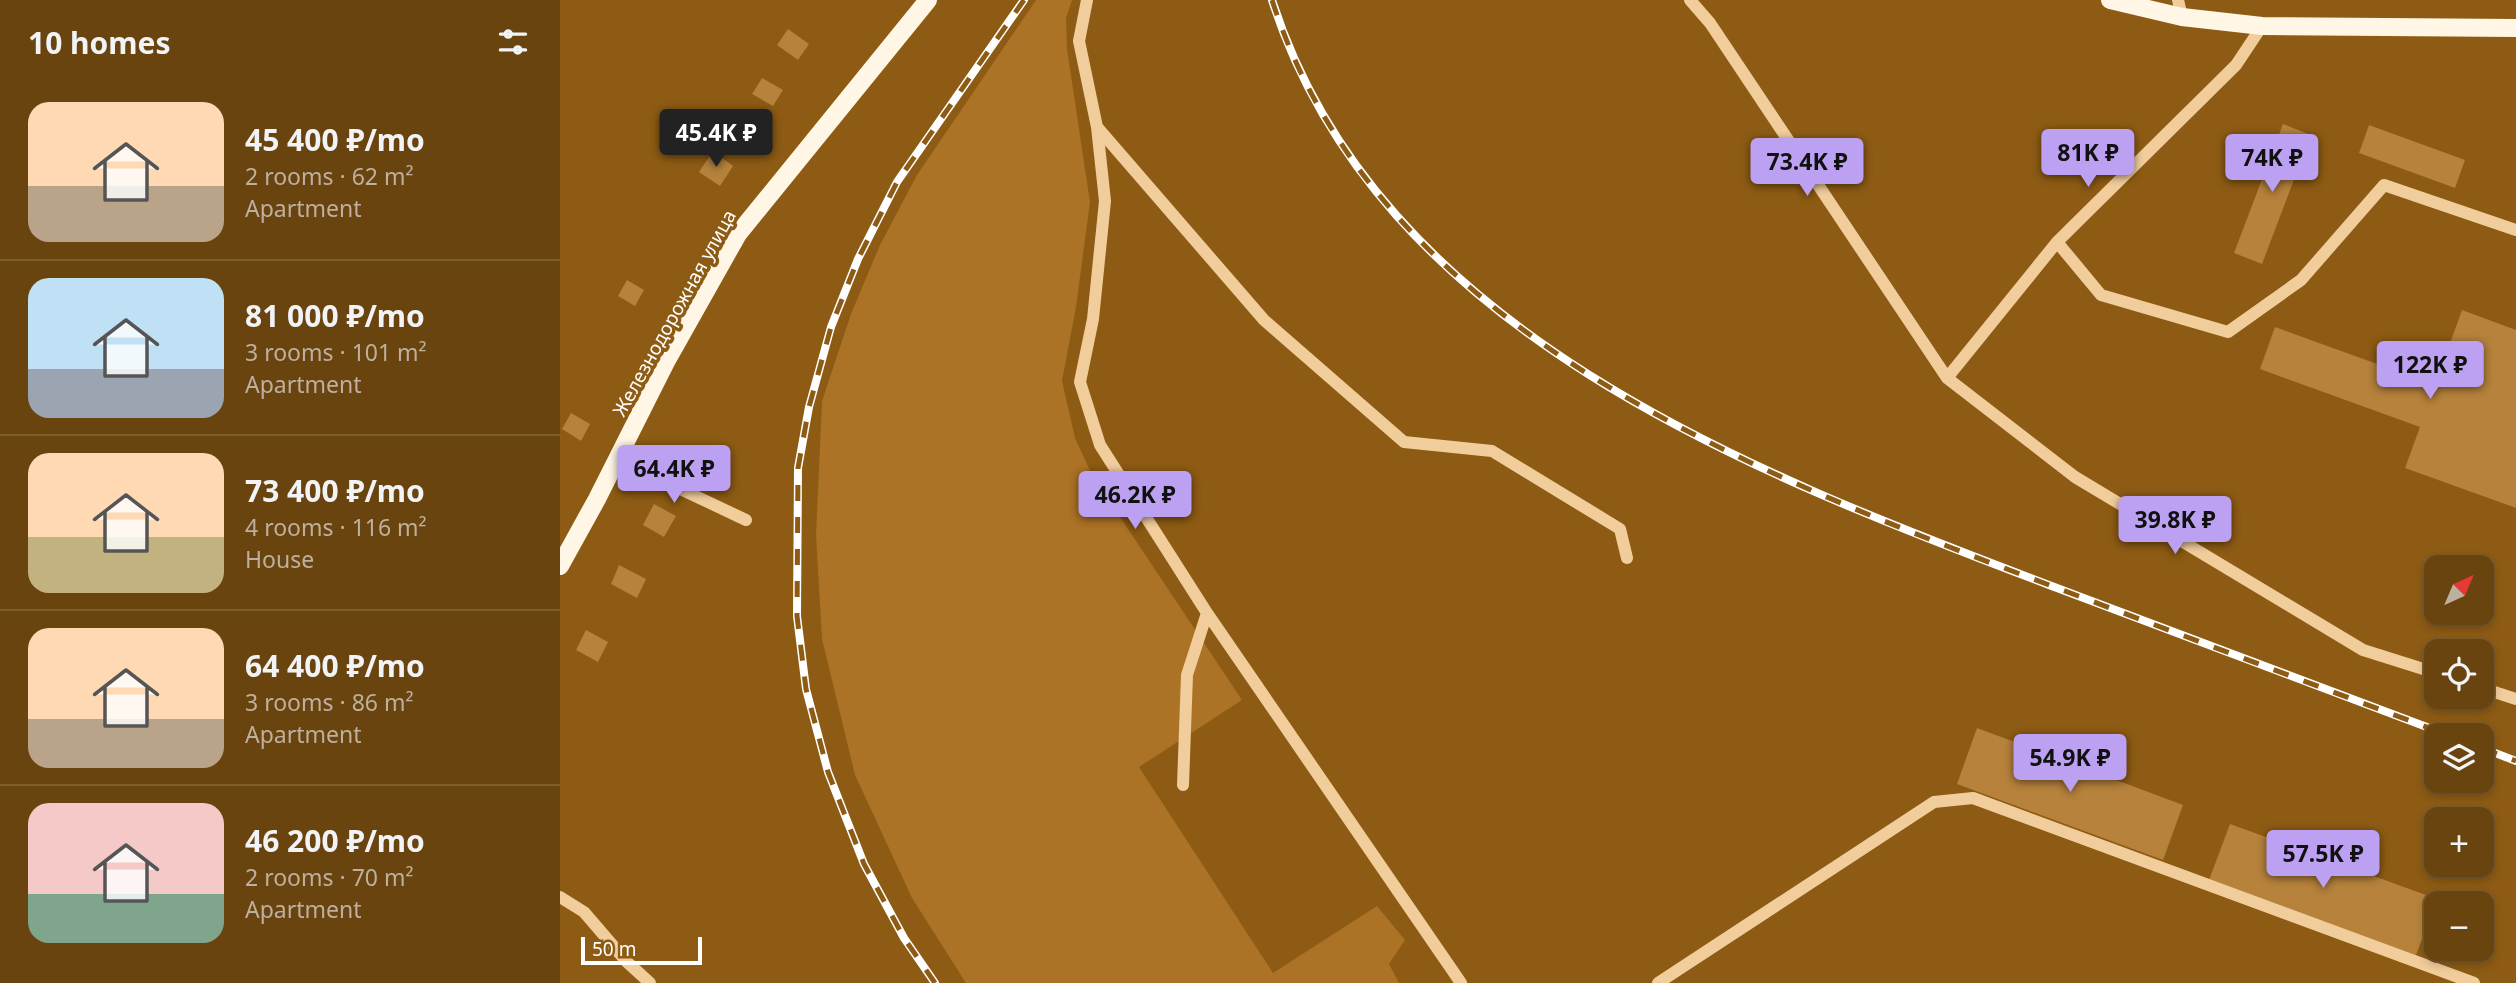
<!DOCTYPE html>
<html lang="en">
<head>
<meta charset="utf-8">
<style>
	:root { --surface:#6a440e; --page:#724e1c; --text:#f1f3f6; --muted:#beb09e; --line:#7d5c2e; --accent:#bca0f2 }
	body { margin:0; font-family:"Noto Sans",sans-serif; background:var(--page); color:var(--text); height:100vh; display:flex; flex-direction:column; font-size:26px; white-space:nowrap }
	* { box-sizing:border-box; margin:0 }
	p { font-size:23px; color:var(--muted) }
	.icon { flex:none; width:38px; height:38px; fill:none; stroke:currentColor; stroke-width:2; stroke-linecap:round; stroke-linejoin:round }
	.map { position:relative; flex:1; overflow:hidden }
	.side { display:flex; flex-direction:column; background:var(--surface); width:560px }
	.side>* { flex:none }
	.needle { width:46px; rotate:44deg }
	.fabs { position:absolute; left:1864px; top:555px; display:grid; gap:14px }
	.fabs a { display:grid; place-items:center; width:70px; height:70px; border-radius:14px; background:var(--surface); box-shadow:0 4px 10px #0003,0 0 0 2px var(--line); font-size:35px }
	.scale { position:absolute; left:21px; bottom:18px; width:121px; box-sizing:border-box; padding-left:7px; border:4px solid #fff; border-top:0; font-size:19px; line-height:24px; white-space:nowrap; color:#fff; -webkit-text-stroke:5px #8d5b13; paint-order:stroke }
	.price { position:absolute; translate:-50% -60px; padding:0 16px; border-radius:7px; background:var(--accent); color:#111; font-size:23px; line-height:46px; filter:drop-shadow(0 2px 4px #0008) }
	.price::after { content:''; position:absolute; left:50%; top:42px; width:21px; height:16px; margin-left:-10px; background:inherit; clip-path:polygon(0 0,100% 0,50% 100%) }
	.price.on { background:#222; color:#fff }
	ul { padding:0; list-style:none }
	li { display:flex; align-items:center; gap:21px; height:175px; padding:0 28px }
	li+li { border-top:2px solid var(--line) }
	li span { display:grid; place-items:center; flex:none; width:196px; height:140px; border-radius:21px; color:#555 }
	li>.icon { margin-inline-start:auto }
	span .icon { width:84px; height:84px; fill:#fffc; stroke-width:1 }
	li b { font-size:30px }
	h2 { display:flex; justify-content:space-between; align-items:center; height:84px; padding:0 28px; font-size:30px }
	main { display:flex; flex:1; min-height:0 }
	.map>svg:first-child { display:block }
	.green { fill:#ac7225 }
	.building { fill:#b6823c }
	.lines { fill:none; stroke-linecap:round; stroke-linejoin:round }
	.minor { stroke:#f1cd9c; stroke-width:12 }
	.major { stroke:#fff6e6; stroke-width:18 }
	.rail-casing { stroke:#fff; stroke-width:8 }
	.rail { stroke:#8d5b13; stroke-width:5; stroke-dasharray:16; stroke-linecap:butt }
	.labels { text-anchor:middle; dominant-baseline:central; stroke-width:7; stroke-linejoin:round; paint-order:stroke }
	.street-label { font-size:19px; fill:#fff; stroke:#8d5b13 }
</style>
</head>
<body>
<main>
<section class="side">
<h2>10 homes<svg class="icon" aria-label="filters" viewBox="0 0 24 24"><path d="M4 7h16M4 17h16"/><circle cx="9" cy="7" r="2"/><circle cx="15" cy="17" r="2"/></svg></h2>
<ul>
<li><span style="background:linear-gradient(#ffd9b3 60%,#b9a48a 0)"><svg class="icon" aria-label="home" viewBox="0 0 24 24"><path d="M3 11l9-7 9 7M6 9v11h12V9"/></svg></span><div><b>45 400 ₽/mo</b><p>2 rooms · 62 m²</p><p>Apartment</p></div></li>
<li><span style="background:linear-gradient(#bfe0f5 65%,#9aa5b1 0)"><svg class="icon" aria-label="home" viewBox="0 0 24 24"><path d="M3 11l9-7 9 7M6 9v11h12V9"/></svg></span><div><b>81 000 ₽/mo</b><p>3 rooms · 101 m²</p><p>Apartment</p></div></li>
<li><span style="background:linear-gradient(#ffd9b3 60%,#c2b280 0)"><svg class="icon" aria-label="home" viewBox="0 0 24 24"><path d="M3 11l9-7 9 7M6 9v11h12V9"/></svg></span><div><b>73 400 ₽/mo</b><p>4 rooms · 116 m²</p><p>House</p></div></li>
<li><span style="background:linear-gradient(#ffd9b3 65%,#b9a48a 0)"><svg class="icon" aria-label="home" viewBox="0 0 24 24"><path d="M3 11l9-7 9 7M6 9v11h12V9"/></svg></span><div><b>64 400 ₽/mo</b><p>3 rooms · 86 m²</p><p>Apartment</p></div></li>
<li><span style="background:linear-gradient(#f6c9c9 65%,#7fa58c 0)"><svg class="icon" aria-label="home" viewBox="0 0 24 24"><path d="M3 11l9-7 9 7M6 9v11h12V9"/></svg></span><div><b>46 200 ₽/mo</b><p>2 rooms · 70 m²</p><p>Apartment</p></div></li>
</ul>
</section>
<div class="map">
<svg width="1956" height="983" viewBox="0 0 1956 983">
	<rect width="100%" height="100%" fill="#8d5b13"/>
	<path class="green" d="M 476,0 L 512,0 L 506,18 L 507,49 L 530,202 L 516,307 L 502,381 L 515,438 L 532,475 L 682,700 L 579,767 L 713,973 L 817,906 L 845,940 L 829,964 L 839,983 L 406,983 L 352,898 L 295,775 L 262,639 L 256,535 L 262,401 L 291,314 L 320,245 L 357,175 Z"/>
	<path class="building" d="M 228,29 L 249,44 L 238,60 L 217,45 Z
		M 202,78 L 223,90 L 213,106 L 192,94 Z
		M 1723,124 L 1751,135 L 1702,264 L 1674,253 Z
		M 1809,125 L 1905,160 L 1895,188 L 1799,153 Z
		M 153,151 L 173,166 L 160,186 L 139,172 Z
		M 67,280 L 84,290 L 75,306 L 58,296 Z
		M 1902,310 L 1956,330 L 1956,508 L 1845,468 L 1860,427 L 1700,369 L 1715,327 L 1875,385 Z
		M 11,413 L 30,424 L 21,441 L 2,429 Z
		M 94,504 L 116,516 L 104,537 L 83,525 Z
		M 59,565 L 86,579 L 77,598 L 51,584 Z
		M 26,630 L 48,642 L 38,662 L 16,650 Z
		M 1417,728 L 1623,805 L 1603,860 L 1397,784 Z
		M 1670,824 L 1877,899 L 1856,955 L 1649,880 Z"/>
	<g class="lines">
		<path class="minor" d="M 527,0 L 519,41 L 537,127 L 545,201 L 533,319 L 520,382 L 540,445 L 647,613 L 901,983
			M 1130,0 L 1150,23 L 1387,378 L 1515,477 L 1803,650 L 1876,673
			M 1618,0 L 1622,17
			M 537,127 L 704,320 L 844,442 L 932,451 L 1060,529 L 1067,558
			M 1497,242 L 1541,295 L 1668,332 L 1741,280 L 1824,185 L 1956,230
			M 1387,378 L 1497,242 L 1676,65 L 1702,26
			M 57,459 L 186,520
			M 1922,688 L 1956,699
			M 623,785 L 627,675 L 647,613
			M 0,897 L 24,912 L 67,962 L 90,983
			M 1098,983 L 1374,802 L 1413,798 L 1914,983"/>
		<path class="major" d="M 1550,0 L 1622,17 L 1702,26 L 1956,28
			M 0,566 L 37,499 L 107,360 L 178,234 L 368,0"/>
		<g class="rail-casing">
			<path id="rail" d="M 712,0 C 819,334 1198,475 1497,588 C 1627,637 1757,686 1888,735
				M 1922,748 L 1956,761
				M 375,983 L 344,938 L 304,864 L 268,772 L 246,689 L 237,616 L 238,468 L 249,407 L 271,327 L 298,259 L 337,182 L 464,0"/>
		</g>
		<use href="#rail" class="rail"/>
	</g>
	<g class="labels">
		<g class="street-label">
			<text transform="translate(114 313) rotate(-61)">Железнодорожная улица</text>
		</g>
	</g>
</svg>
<div class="fabs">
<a><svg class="needle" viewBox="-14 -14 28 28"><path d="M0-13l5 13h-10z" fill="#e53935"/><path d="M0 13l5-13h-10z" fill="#beb09e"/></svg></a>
<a><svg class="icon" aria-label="locate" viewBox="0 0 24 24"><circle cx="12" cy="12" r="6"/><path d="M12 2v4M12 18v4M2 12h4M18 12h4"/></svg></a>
<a><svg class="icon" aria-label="layers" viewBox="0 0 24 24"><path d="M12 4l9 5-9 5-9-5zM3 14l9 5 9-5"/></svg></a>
<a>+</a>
<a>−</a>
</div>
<div class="scale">50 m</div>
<b class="price on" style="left:156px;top:169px">45.4K ₽</b>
<b class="price" style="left:1528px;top:189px">81K ₽</b>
<b class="price" style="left:1712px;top:194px">74K ₽</b>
<b class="price" style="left:1247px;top:198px">73.4K ₽</b>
<b class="price" style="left:1870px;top:401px">122K ₽</b>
<b class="price" style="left:114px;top:505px">64.4K ₽</b>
<b class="price" style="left:575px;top:531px">46.2K ₽</b>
<b class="price" style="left:1615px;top:556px">39.8K ₽</b>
<b class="price" style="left:1510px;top:794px">54.9K ₽</b>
<b class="price" style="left:1763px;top:890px">57.5K ₽</b>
</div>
</main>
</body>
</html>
